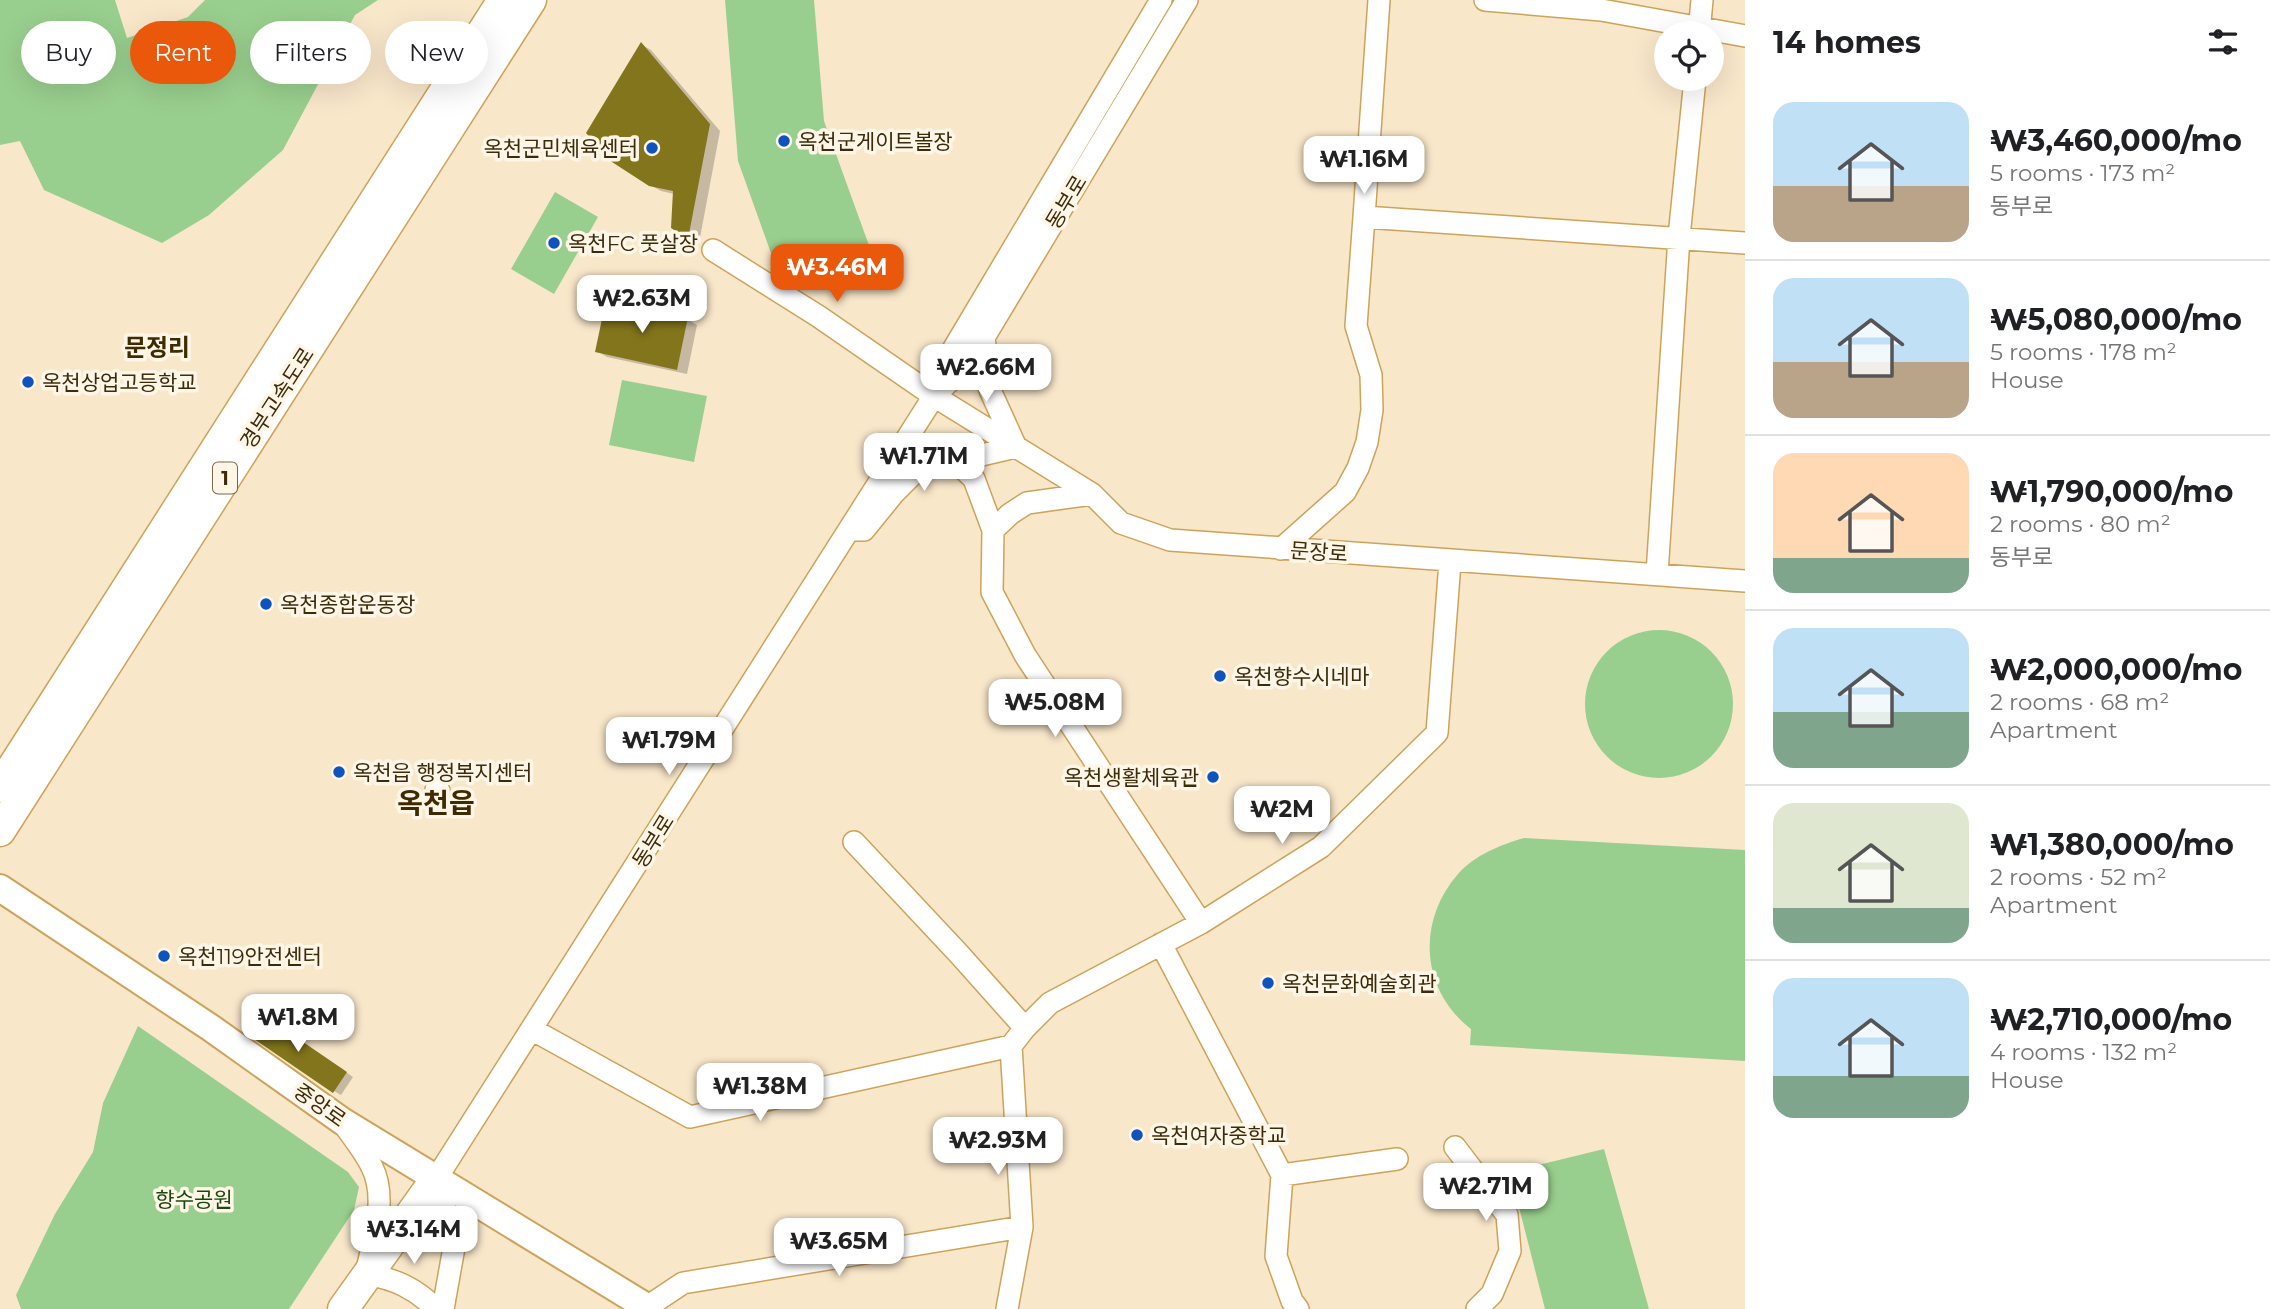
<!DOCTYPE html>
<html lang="en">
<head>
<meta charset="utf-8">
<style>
	:root { --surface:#fff; --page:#f2f2f2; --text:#202124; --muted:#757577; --line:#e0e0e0; --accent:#ea580c }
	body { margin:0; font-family:Montserrat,"Noto Sans KR",sans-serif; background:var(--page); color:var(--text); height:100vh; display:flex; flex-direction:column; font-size:26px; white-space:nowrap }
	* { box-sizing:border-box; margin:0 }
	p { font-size:23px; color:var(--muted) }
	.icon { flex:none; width:38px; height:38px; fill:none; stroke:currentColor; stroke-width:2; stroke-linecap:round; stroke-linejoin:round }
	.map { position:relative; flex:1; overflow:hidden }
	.side { display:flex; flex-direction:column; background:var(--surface); width:525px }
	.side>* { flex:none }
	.top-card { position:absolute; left:21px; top:21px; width:665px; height:63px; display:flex; gap:14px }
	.controls { position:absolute; left:1654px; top:21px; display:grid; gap:14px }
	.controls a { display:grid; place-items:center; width:70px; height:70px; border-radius:50%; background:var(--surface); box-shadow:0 7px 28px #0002; font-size:35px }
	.price { position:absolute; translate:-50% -60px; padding:0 16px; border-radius:14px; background:#fff; color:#222; font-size:23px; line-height:46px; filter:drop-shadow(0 2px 4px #0008) }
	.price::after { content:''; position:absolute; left:50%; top:42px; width:21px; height:16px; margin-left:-10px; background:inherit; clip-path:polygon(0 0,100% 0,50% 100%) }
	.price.on { background:var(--accent); color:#fff }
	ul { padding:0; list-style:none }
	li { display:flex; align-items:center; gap:21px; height:175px; padding:0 28px }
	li+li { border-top:2px solid var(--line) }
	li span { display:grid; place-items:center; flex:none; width:196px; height:140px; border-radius:21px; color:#555 }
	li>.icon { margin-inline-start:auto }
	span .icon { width:84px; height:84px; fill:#fffc; stroke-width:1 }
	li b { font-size:30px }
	h2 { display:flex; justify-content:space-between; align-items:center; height:84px; padding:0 28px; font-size:30px }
	.chip { padding:0 24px; border-radius:32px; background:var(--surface); box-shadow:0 7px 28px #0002; font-size:24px; line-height:63px }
	.chip.on { background:var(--accent); color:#fff }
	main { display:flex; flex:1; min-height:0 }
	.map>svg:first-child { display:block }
	.green { fill:#99cf8e }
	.shadow { fill:#0003 }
	.building { fill:#83751b }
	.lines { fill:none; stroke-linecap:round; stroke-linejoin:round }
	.minor-casing { stroke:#cea358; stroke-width:24 }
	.major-casing { stroke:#cea358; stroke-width:30 }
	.highway-casing { stroke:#cea358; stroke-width:33 }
	.minor { stroke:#fff; stroke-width:21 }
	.major { stroke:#fff; stroke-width:26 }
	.highway { stroke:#fff; stroke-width:30 }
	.poi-dot { fill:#0f54be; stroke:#fff6e7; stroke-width:2.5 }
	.labels { text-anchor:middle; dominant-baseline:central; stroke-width:7; stroke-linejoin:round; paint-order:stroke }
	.shield { fill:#fff6e7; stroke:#77694d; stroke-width:2 }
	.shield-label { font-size:19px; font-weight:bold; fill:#3d2c0b }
	.poi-label { font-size:21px; fill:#3d2c0b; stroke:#fff6e7; text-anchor:start }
	.street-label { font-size:21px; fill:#3d2c0b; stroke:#fff6e7 }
	.park-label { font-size:21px; fill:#1a490f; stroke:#fff6e7 }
	.quarter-label { font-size:24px; font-weight:bold; fill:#402b00; stroke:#fff6e7 }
	.district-label { font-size:28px; font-weight:bold; fill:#402b00; stroke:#fff6e7 }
</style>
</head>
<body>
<main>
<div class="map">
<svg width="1745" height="1309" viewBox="0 0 1745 1309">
	<rect width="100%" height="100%" fill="#f9e7ca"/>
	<path class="green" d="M 0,0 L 115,0 L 127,38 L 188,17 L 205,0 L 378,0 L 355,15 L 283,150 L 209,215 L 162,243 L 44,190 L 20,141 L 0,145 Z
		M 725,0 L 814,0 L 824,121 L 875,262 L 786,295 L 738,161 Z
		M 555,192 L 598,217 L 554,294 L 511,269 Z
		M 622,380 L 707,396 L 694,462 L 609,445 Z
		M1585 704a74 74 0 1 1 148 0a74 74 0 1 1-148 0Z
		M 1524,838 L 1745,850 L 1745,1061 L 1470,1045 L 1471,1029 C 1421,990 1416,922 1458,874 C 1475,855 1500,845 1524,838 Z
		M 138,1026 L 348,1172 L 359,1187 L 354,1210 L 289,1309 L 21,1309 L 16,1295 L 55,1214 L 93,1152 L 103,1103 Z
		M 1604,1149 L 1649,1309 L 1545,1309 L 1510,1172 Z"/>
	<path class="shadow" d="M 642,45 L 651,50 L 720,131 L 699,243 L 672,227 L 674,194 L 661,191 L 650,185 Z
		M 687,319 L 697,325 L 687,374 L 607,357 L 597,351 Z
		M 270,1020 L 353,1077 L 341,1095 L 334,1091 Z"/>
	<path class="building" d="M 641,42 L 710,124 L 688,239 L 671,228 L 673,191 L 649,186 L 612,162 L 586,133 Z
		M 606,300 L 688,317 L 677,370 L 595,352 Z
		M 262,1014 L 347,1072 L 333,1093 L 248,1035 Z"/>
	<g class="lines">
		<g class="minor-casing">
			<path id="minor" d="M 1485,0 L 1601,10 L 1745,36
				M 1699,33 L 1702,0
				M 1364,217 L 1379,0
				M 713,250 L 818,316 L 934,396 L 1092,494 L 1121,523 L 1170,540 L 1745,581
				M 984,337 L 990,390 L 1015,445
				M 938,392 L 968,364 L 1187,0
				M 951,457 L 974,479 L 993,530 L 992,592 L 1025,655 L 1201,923
				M 856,530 L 864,530 L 894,493 L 915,472 L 951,457 L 973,457 L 1016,447
				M 993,530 L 1010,514 L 1027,503 L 1092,494
				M 1281,549 L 1345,492 L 1358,468 L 1367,442 L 1372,410 L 1371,375 L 1356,326 L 1364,217 L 1745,243
				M 1657,574 L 1679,237 L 1695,79
				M 436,790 L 439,791
				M 854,842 L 959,954 L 1025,1028
				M 1161,944 L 1282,1175 L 1397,1159
				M 533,1030 L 690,1117 L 1011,1046
				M 345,1126 C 354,1139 365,1152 372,1167 C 388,1199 373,1240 366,1274 C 395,1279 415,1288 436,1309
				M 1455,1147 L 1507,1215 L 1510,1251 L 1492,1294 L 1477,1309
				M 1282,1175 L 1276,1256 L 1292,1301 L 1298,1309
				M 647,1307 L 683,1283 L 1022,1227
				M 443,1309 L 455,1242 L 436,1179 L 934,396 L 951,353 L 1161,0
				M 1007,1309 L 1022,1227 L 1011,1046 L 1025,1028 L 1050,1003 L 1201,923 L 1321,847 L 1437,733 L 1450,562"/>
		</g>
		<g class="major-casing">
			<path id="major" d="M 0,888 L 211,1028 L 342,1121 L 650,1309"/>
		</g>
		<g class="highway-casing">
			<path id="highway" d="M 0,787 L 503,0
				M 0,831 L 531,0
				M 343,1309 L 436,1179"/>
		</g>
		<use href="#minor" class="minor"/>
		<use href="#major" class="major"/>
		<use href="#highway" class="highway"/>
	</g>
	<g class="poi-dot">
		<circle cx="784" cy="141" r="7"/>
		<circle cx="652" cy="148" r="7"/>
		<circle cx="554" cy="243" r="7"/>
		<circle cx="28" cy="382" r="7"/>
		<circle cx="266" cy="604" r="7"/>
		<circle cx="1220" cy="676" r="7"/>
		<circle cx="339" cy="772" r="7"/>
		<circle cx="1213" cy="777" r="7"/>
		<circle cx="164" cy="956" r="7"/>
		<circle cx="1268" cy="983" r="7"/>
		<circle cx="1137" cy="1135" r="7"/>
	</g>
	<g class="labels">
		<rect class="shield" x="213" y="462.5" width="24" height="31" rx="5"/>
		<g class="shield-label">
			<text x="225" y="478">1</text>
		</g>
		<g class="poi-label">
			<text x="798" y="141">옥천군게이트볼장</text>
			<text x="638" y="148" text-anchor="end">옥천군민체육센터</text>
			<text x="568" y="243">옥천FC 풋살장</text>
			<text x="42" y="382">옥천상업고등학교</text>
			<text x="280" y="604">옥천종합운동장</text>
			<text x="1234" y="676">옥천향수시네마</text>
			<text x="353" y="772">옥천읍 행정복지센터</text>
			<text x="1199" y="777" text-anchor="end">옥천생활체육관</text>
			<text x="178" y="956">옥천119안전센터</text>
			<text x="1282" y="983">옥천문화예술회관</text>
			<text x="1151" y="1135">옥천여자중학교</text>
		</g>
		<g class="street-label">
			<text transform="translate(1066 202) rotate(-59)">동부로</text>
			<text transform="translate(277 398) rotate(-57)">경부고속도로</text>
			<text transform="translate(1319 552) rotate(4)">문장로</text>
			<text transform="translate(653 841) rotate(-58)">동부로</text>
			<text transform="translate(320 1105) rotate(35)">중앙로</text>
		</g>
		<g class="park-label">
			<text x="194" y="1199">향수공원</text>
		</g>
		<g class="quarter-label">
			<text x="157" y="347">문정리</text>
		</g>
		<g class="district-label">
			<text x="436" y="803">옥천읍</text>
		</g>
	</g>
</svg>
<div class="controls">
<a><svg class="icon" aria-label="locate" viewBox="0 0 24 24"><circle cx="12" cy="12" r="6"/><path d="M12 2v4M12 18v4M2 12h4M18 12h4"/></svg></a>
</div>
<b class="price" style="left:1364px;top:196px">₩1.16M</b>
<b class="price on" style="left:837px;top:304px">₩3.46M</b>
<b class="price" style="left:642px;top:335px">₩2.63M</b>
<b class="price" style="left:986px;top:404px">₩2.66M</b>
<b class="price" style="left:924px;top:493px">₩1.71M</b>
<b class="price" style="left:1055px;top:739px">₩5.08M</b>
<b class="price" style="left:669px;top:777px">₩1.79M</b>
<b class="price" style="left:1282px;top:846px">₩2M</b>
<b class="price" style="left:298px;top:1054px">₩1.8M</b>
<b class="price" style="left:760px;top:1123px">₩1.38M</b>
<b class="price" style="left:998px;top:1177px">₩2.93M</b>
<b class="price" style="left:1486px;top:1223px">₩2.71M</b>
<b class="price" style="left:414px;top:1266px">₩3.14M</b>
<b class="price" style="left:839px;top:1278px">₩3.65M</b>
<div class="top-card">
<a class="chip">Buy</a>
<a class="chip on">Rent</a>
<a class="chip">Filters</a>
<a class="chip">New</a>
</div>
</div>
<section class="side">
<h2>14 homes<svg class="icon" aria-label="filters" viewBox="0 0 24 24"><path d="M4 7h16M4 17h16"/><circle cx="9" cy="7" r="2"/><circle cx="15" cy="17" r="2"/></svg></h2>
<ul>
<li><span style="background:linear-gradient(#bfe0f5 60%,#b9a48a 0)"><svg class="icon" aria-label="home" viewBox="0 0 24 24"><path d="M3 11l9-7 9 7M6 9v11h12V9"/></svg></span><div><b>₩3,460,000/mo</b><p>5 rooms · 173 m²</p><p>동부로</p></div></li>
<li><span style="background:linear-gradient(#bfe0f5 60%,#b9a48a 0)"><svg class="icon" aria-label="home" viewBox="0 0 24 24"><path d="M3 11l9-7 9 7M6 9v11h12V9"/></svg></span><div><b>₩5,080,000/mo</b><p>5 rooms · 178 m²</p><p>House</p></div></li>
<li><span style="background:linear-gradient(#ffd9b3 75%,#7fa58c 0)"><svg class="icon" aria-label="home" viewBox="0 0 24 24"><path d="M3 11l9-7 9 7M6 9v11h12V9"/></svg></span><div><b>₩1,790,000/mo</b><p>2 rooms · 80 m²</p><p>동부로</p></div></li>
<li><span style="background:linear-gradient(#bfe0f5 60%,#7fa58c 0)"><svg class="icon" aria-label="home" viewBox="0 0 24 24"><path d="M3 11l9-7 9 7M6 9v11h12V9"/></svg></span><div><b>₩2,000,000/mo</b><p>2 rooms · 68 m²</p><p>Apartment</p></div></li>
<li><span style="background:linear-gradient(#dfe7d0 75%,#7fa58c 0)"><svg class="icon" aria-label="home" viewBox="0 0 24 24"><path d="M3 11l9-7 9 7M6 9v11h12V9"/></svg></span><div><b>₩1,380,000/mo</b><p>2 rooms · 52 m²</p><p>Apartment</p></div></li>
<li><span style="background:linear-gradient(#bfe0f5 70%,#7fa58c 0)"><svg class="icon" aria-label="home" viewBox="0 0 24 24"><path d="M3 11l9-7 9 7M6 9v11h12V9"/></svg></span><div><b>₩2,710,000/mo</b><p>4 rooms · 132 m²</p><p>House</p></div></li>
</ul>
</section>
</main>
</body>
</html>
